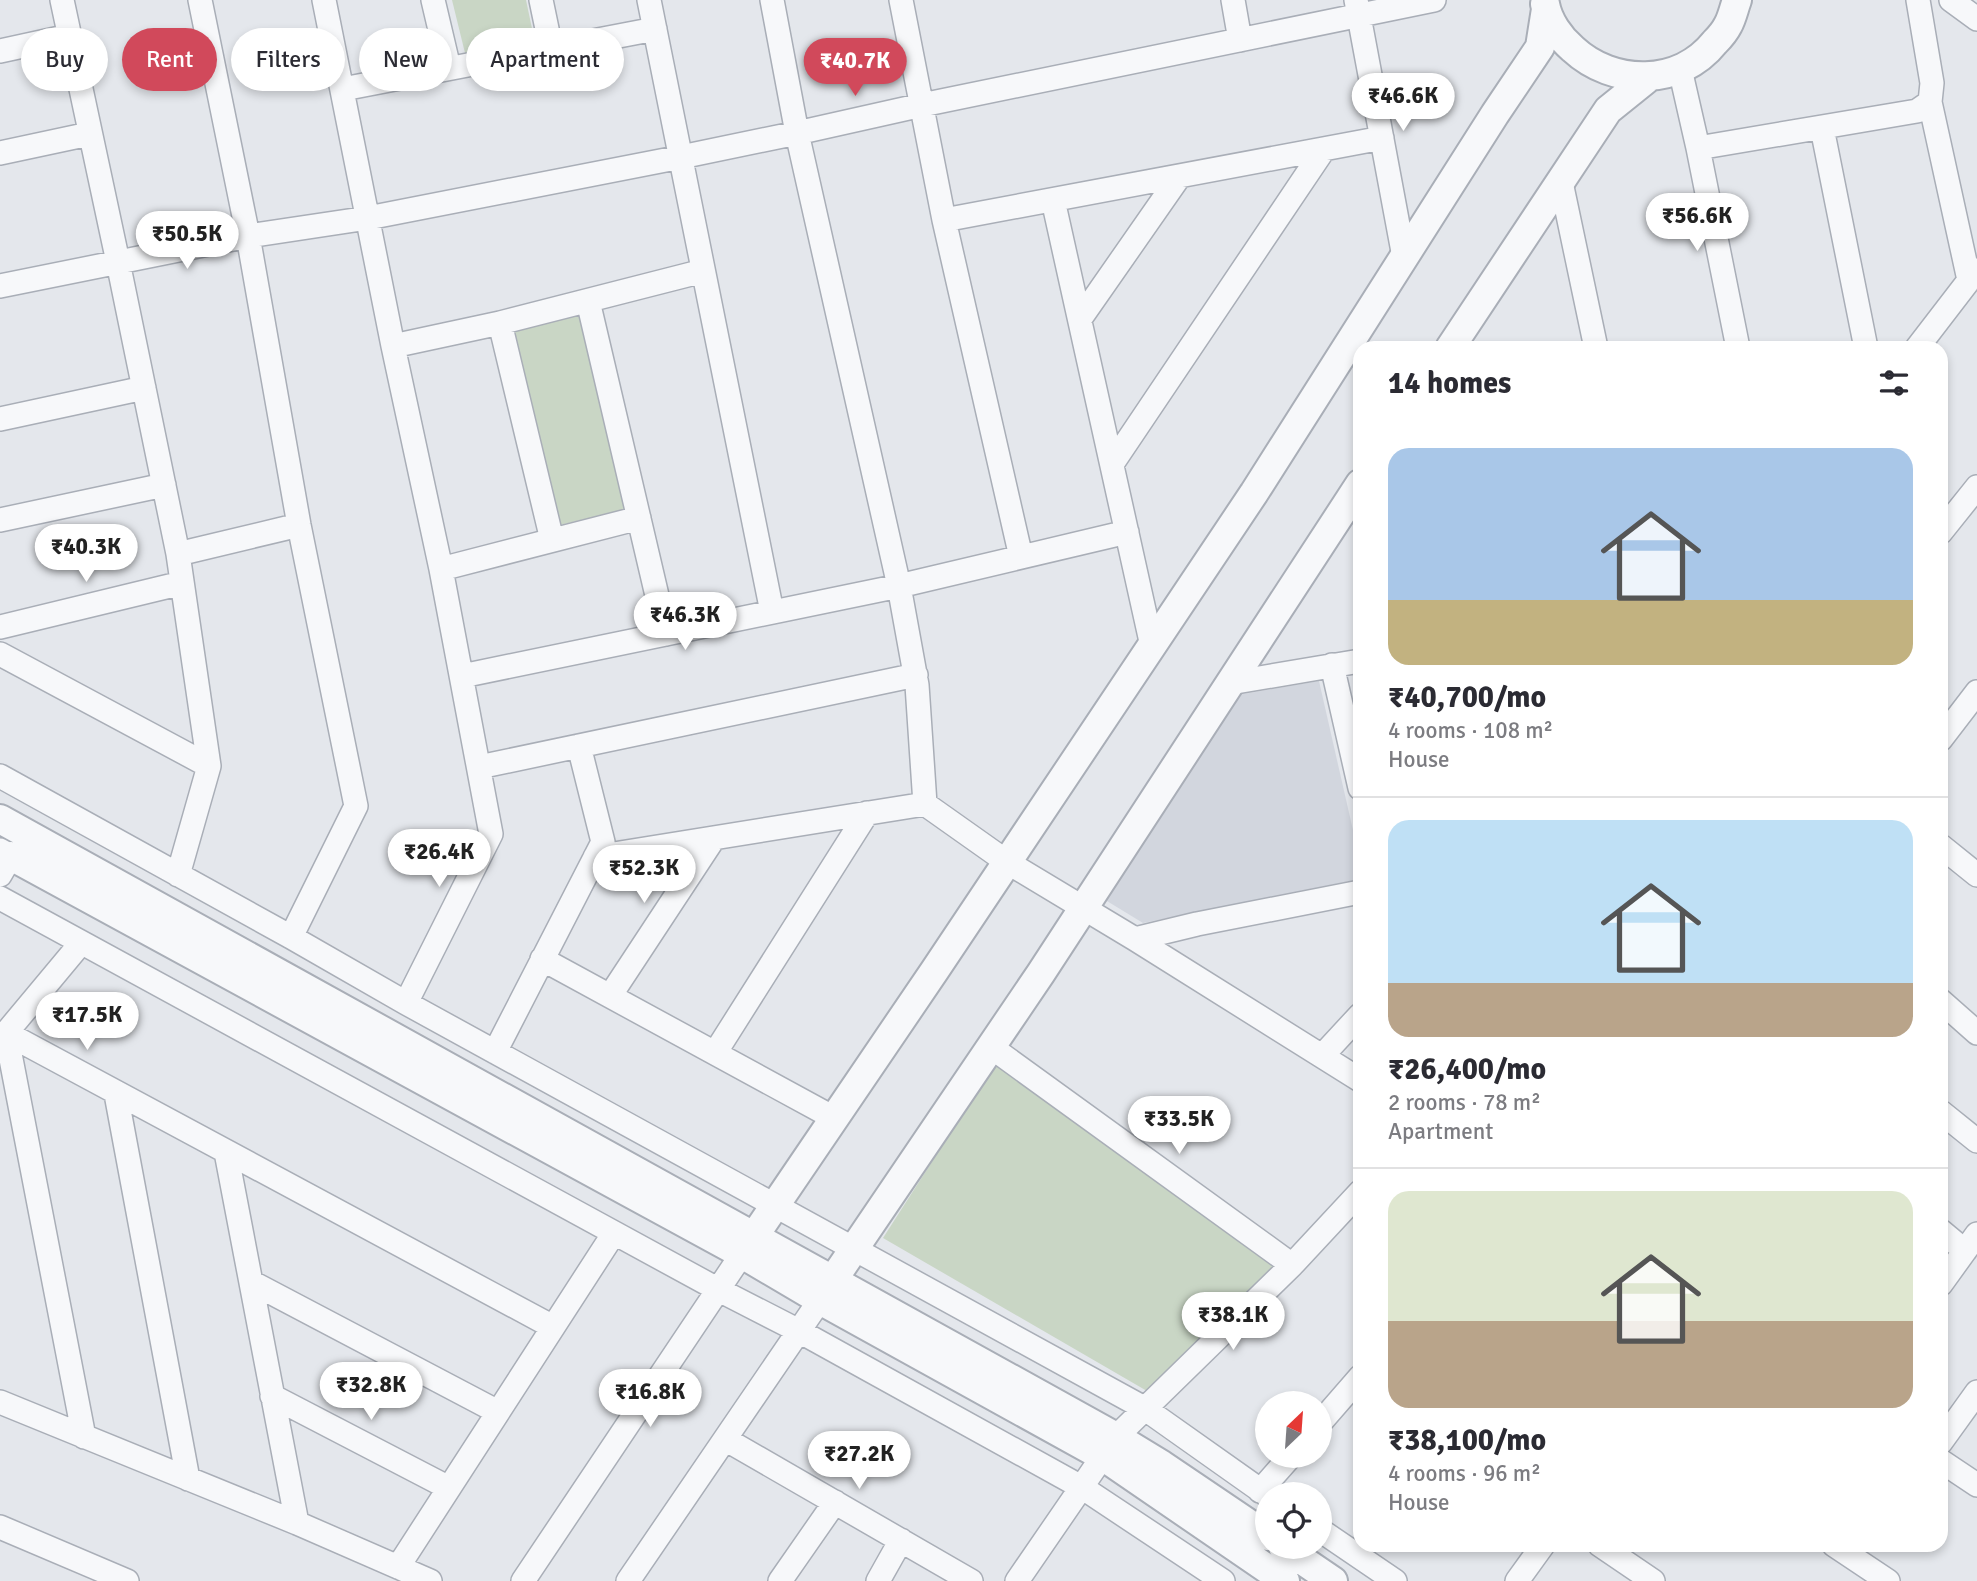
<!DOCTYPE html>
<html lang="en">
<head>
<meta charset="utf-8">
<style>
	:root { --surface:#fff; --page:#f7f7f7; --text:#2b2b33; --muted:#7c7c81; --line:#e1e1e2; --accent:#d1495b }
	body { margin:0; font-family:Signika,sans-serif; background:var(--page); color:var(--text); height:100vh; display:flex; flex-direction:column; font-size:26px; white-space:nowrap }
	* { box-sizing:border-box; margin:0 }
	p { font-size:23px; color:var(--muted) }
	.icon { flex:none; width:38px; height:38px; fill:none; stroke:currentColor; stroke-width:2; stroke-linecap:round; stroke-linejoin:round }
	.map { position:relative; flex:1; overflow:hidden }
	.side { position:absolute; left:1353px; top:341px; width:595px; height:1211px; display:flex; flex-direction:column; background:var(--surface); border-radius:21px; box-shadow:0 4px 10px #0003 }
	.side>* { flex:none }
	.guide { position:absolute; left:21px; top:28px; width:665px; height:63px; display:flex; gap:14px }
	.needle { width:46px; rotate:25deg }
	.fabs { position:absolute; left:1255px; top:1391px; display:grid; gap:14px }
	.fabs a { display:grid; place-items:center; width:77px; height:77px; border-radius:50%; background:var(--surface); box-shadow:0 4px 10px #0003; font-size:35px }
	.price { position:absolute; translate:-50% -60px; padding:0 16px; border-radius:24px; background:#fff; color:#222; font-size:23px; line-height:46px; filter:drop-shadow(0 2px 4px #0008) }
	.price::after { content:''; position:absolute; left:50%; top:42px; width:21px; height:16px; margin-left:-10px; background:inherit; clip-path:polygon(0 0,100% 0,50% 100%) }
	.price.current { background:var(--accent); color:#fff }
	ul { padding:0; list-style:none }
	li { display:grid; align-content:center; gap:14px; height:371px; padding:0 35px }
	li+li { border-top:2px solid var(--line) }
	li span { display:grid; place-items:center; height:217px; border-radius:21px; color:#555 }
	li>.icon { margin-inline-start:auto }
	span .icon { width:126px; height:126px; fill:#fffc; stroke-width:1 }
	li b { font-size:30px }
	h2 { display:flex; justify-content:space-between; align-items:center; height:84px; padding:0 35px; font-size:30px }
	.tag { padding:0 24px; border-radius:32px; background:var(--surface); box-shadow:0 4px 10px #0003; font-size:24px; line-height:63px }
	.tag.current { background:var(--accent); color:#fff }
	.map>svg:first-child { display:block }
	.built { fill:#d2d6de }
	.green { fill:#c9d6c5 }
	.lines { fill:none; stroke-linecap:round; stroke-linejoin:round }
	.minor-casing { stroke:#a9aeb7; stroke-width:26 }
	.tertiary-casing { stroke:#a9aeb7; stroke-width:32 }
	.minor { stroke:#f7f8fa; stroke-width:23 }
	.tertiary { stroke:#f7f8fa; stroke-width:28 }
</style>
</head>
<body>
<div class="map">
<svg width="1977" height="1581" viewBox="0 0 1977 1581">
	<rect width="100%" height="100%" fill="#e4e7ec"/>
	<path class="built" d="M 1319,681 L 1360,861 L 1360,879 L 1143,923 L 1102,898 L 1238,695 Z"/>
	<path class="green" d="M 452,0 L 526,0 L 534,38 L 465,53 Z
		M 581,313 L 627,509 L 560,525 L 514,328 Z
		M 996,1062 L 1274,1266 L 1147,1391 L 883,1238 Z"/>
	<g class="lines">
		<g class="minor-casing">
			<path id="minor" d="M 62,0 L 118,262 L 178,554 L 209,766 L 178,875
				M 200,0 L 248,236 L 299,525 L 356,806 L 291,937
				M 324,0 L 393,346 L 441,569 L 491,834 L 406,1003
				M 433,0 L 449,68
				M 541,0 L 551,48
				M 649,0 L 772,612
				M 772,0 L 797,133 L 899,586 L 917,685 L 925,804
				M 901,0 L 944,220 L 1382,138
				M 1233,0 L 1240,40
				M 1356,0 L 1404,257
				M 1951,0 L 1977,19
				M 0,51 L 69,36
				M 1680,69 L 1698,148 L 1738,348
				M 343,89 L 655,29
				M 1930,102 L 1969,280
				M 1822,128 L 1866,348
				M 1698,148 L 1917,111 L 1930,102 L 1932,83 L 1918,0
				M 0,153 L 89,134
				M 1561,182 L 1596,348
				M 1053,200 L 1152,646
				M 944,220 L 1021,557
				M 0,286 L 248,236 L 368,218 L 681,157 L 797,133 L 922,105 L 1434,0
				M 588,301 L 666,634
				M 1080,319 L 1179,177
				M 500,323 L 552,540
				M 393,346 L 500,323 L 703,271
				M 1917,348 L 1977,270
				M 0,419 L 144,388
				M 1112,464 L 1324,149
				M 0,520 L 164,485
				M 1941,532 L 1977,487
				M 178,554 L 299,525
				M 441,569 L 639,518
				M 0,627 L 182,583
				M 0,654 L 209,766
				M 1332,665 L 1360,788
				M 462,676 L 899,586 L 1127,532
				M 1230,683 L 1360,661
				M 1941,739 L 1977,692
				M 479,767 L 916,675
				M 0,776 L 291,937 L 406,1003 L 1144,1408 L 1267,1495
				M 1941,846 L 1977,875
				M 0,850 L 11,856 L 0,875
				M 595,857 L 925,804 L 1007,862 L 1135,939 L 1360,1080
				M 0,898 L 719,1290 L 799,1331 L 1083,1488 L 1223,1581
				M 1135,939 L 1197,924 L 1360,892
				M 542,959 L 834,1118
				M 610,996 L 714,838
				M 1941,1001 L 1977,1033
				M 0,1034 L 6,1033 L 81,943
				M 991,1047 L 1292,1265 L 1360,1192
				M 495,1052 L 603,842 L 579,746
				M 715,1053 L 867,813
				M 1322,1056 L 1360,1015
				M 116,1094 L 188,1479
				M 1941,1112 L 1977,1141
				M 226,1152 L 297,1523
				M 1941,1231 L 1965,1251
				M 251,1282 L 498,1412
				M 1941,1284 L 1977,1234
				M 272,1396 L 449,1488
				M 0,1402 L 297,1523 L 430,1581
				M 1320,1423 L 1360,1377
				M 84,1437 L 6,1033 L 553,1327
				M 725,1439 L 971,1581
				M 1941,1442 L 1977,1392
				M 1941,1461 L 1977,1485
				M 1260,1491 L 1291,1456
				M 0,1527 L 127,1581
				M 1320,1530 L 1395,1581
				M 1600,1545 L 1653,1581
				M 1834,1545 L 1888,1581
				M 398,1567 L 614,1233
				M 523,1581 L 742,1254
				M 628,1581 L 820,1300
				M 780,1581 L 835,1502
				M 878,1581 L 901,1540
				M 1017,1581 L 1116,1437 L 1292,1265
				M 1517,1581 L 1543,1545"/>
		</g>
		<g class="tertiary-casing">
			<path id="tertiary" d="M 1545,4 C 1548,21 1560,38 1573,49 C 1613,86 1679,87 1715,42 C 1720,37 1725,31 1728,25 C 1732,18 1734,8 1737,0
				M 1450,348 L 1608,110 L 1649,77
				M 0,819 L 1116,1437 L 1162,1465 L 1267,1536
				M 11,856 L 742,1254 L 820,1300 L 1104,1457 L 1285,1581
				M 742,1254 L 935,970 L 1254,493 L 1495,114 L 1540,47 L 1546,9
				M 822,1296 L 1041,973 L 1360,484
				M 1283,1547 L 1333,1581"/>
		</g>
		<use href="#minor" class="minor"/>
		<use href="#tertiary" class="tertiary"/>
	</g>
</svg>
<div class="fabs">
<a><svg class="needle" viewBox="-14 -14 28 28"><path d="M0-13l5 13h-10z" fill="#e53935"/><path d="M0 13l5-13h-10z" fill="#7c7c81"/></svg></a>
<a><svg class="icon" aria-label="locate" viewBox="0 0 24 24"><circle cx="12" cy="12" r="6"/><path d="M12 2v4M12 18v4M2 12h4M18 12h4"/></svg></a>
</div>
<b class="price current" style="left:855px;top:98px">₹40.7K</b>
<b class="price" style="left:1403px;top:133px">₹46.6K</b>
<b class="price" style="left:1697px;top:253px">₹56.6K</b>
<b class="price" style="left:187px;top:271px">₹50.5K</b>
<b class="price" style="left:86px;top:584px">₹40.3K</b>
<b class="price" style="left:685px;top:652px">₹46.3K</b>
<b class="price" style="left:439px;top:889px">₹26.4K</b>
<b class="price" style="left:644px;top:905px">₹52.3K</b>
<b class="price" style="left:87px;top:1052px">₹17.5K</b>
<b class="price" style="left:1179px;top:1156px">₹33.5K</b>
<b class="price" style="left:1233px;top:1352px">₹38.1K</b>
<b class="price" style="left:371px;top:1422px">₹32.8K</b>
<b class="price" style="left:650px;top:1429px">₹16.8K</b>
<b class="price" style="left:859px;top:1491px">₹27.2K</b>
<div class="guide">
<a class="tag">Buy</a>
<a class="tag current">Rent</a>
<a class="tag">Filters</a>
<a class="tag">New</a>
<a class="tag">Apartment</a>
</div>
<section class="side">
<h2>14 homes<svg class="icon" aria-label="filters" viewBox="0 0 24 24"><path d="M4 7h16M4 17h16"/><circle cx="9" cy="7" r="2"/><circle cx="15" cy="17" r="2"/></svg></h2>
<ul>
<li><span style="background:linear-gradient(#a9c7e8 70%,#c2b280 0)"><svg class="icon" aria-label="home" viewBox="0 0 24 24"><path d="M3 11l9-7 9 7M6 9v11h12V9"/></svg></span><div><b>₹40,700/mo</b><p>4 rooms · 108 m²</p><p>House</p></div></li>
<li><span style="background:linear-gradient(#bfe0f5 75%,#b9a48a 0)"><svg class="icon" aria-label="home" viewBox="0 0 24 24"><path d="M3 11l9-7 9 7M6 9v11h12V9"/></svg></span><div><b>₹26,400/mo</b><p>2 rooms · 78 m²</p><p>Apartment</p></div></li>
<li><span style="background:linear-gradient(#dfe7d0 60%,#b9a48a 0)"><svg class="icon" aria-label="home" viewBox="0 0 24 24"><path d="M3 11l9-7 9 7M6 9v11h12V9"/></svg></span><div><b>₹38,100/mo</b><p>4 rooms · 96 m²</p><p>House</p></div></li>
</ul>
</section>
</div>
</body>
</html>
